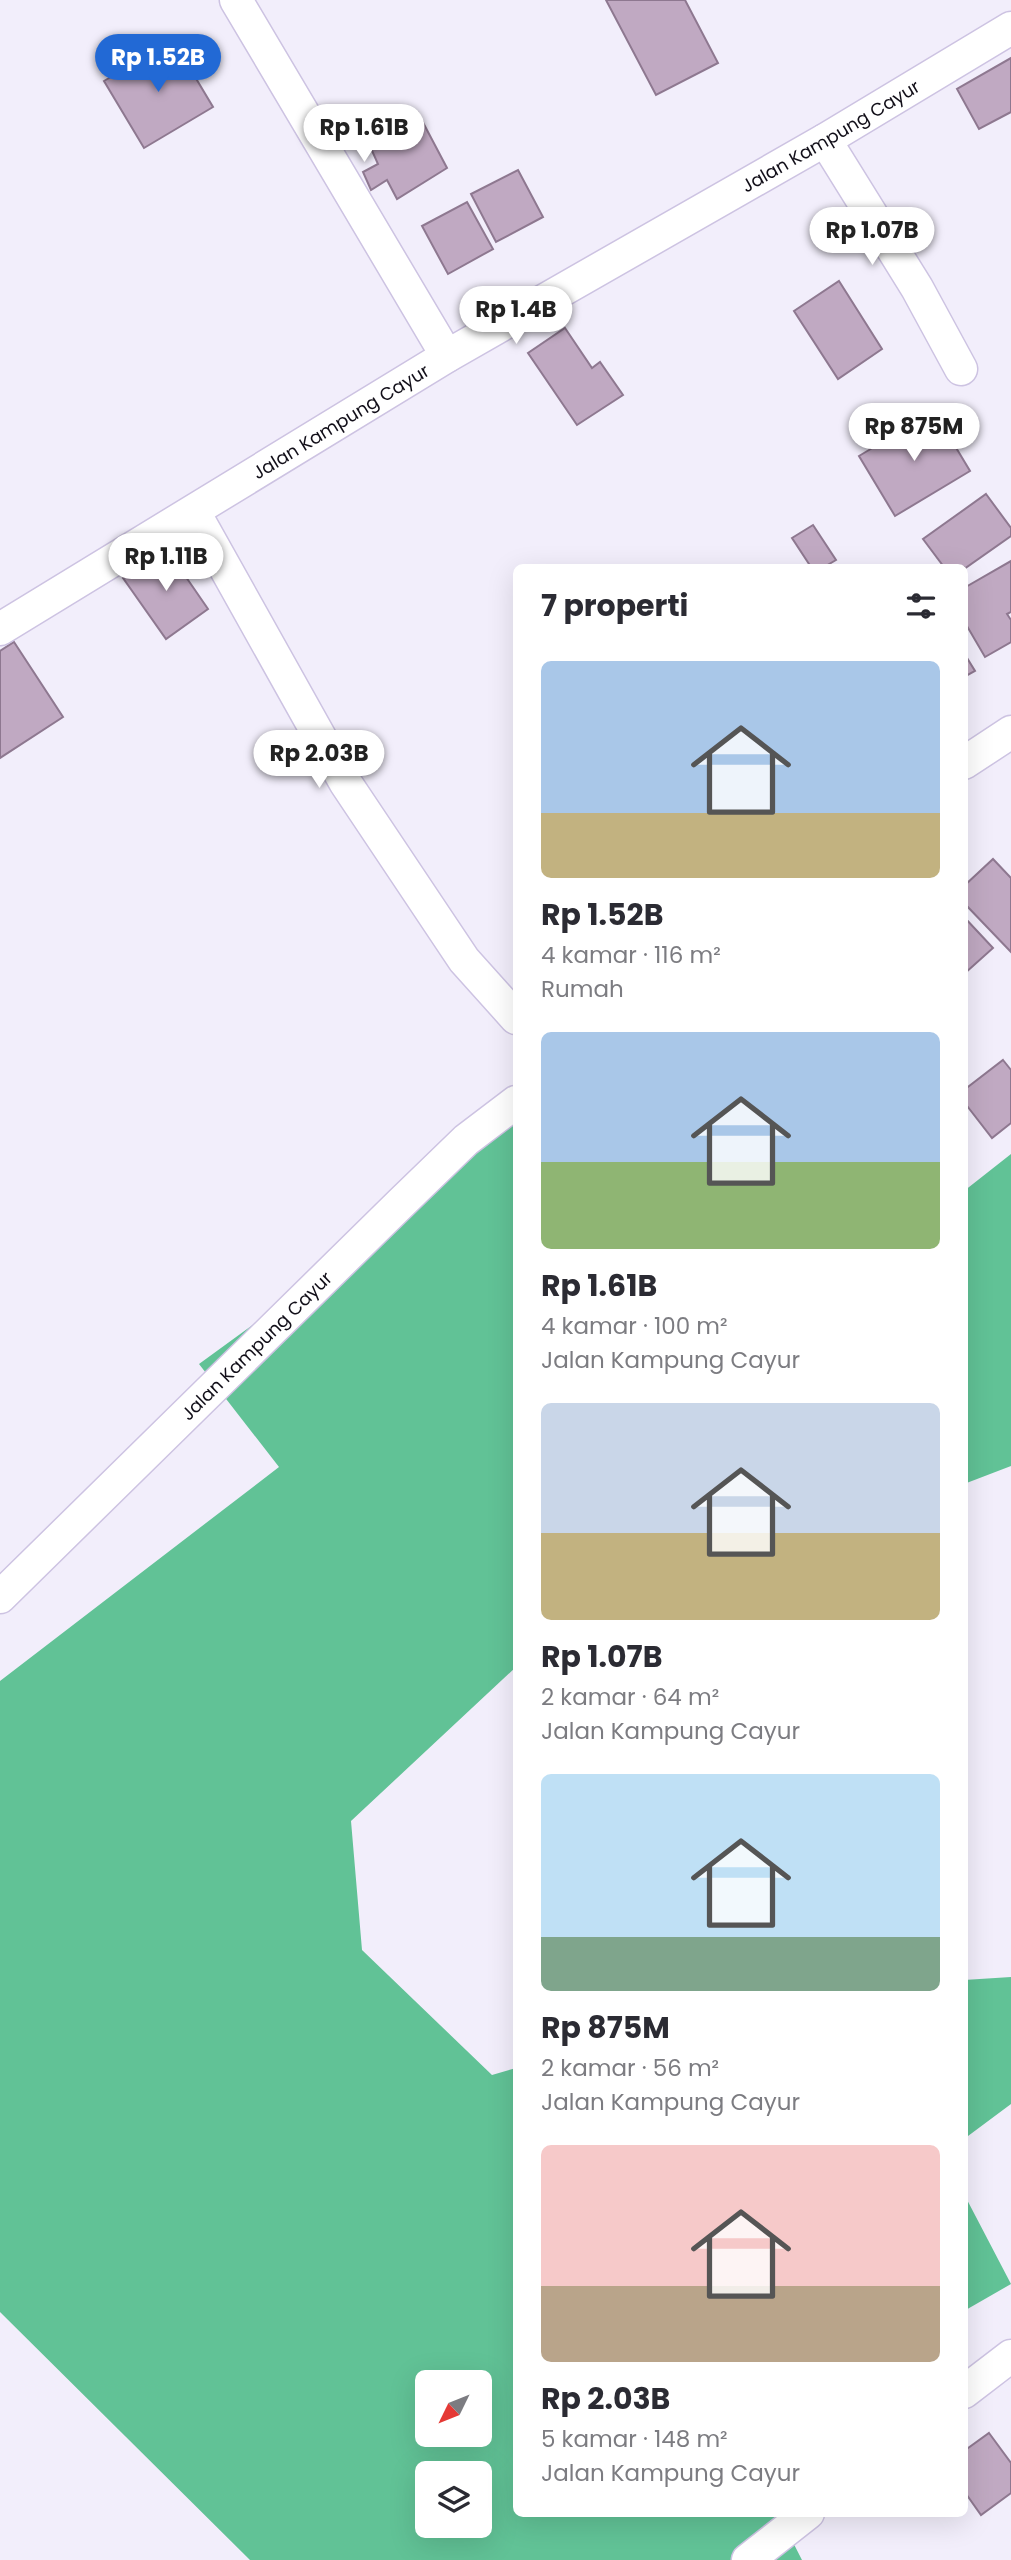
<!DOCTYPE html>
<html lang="id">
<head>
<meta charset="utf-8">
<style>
	:root { --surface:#fff; --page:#f2f2f3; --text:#2b2b33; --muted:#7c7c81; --accent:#2269d5 }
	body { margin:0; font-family:Poppins,sans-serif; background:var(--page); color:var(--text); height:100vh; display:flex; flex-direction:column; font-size:26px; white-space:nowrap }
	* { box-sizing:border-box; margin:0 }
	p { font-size:23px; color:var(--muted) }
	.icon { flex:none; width:38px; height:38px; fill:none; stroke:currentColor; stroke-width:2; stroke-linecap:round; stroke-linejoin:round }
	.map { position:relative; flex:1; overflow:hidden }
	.sheet { position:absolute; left:513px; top:564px; width:455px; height:1953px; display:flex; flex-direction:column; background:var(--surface); border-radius:10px; box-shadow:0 7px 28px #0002 }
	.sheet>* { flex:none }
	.needle { width:46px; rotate:227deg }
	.tools { position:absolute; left:415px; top:2370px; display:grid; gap:14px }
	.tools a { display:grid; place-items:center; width:77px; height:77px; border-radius:10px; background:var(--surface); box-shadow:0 7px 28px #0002; font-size:35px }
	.price { position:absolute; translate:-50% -60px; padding:0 16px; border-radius:24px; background:#fff; color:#222; font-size:23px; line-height:46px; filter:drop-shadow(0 2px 4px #0008) }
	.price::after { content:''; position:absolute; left:50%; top:42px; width:21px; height:16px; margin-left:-10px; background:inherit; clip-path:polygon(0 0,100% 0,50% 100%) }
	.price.active { background:var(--accent); color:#fff }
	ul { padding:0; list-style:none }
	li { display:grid; align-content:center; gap:14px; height:371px; padding:0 28px }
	li span { display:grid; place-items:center; height:217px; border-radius:10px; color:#555 }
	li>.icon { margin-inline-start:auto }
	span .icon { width:126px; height:126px; fill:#fffc; stroke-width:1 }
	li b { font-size:30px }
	h2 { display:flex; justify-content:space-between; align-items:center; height:84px; padding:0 28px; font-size:30px }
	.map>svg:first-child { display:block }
	.forest { fill:#61c296; fill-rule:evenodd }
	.building { fill:#c0a9c2; stroke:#8e7890; stroke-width:2 }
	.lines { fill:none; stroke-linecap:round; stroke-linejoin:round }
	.street-casing { stroke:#cdc3e2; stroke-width:35 }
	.street { stroke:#fff; stroke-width:32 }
	.labels { text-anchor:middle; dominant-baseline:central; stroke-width:5; stroke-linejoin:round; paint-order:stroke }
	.street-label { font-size:18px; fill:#110e18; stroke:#fefefe }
</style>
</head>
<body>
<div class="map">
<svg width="1011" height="2560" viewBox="0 0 1011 2560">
	<rect width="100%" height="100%" fill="#f2eefb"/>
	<path class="forest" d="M 516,1109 L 516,1667 L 351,1821 L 362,1950 L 492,2075 L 516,2068 L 516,2513 L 778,2513 L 802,2560 L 250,2560 L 0,2312 L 0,1681 L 279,1467 L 199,1364 L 436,1191 ZM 427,2382 L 480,2382 L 480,2434 L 427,2434 ZM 427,2473 L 480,2473 L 480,2525 L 427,2525 Z
		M 1011,1154 L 1011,1466 L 964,1484 L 964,1191 Z
		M 1011,1977 L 1011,2104 L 964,2139 L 964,1980 Z
		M 964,2194 L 1011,2284 L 964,2311 Z"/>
	<path class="building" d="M 606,0 L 685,0 L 718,63 L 656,95 Z
		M 173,40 L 213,107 L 144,148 L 104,81 Z
		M 1011,58 L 1011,112 L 979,129 L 957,89 Z
		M 418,113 L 447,168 L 397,199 L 387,180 L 371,190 L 363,172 L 378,164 L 369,144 Z
		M 518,170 L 543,217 L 496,242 L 471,194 Z
		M 467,202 L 493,249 L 448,274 L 422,226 Z
		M 839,281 L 882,349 L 838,379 L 794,311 Z
		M 565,328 L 592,368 L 600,362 L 623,395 L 577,425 L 528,353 Z
		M 934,411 L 970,471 L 895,516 L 859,456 Z
		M 986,494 L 1011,528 L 1011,536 L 964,569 L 964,567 L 944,567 L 923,539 Z
		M 813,525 L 836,560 L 824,567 L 811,567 L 792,538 Z
		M 166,548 L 208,609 L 166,639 L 123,578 Z
		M 1011,561 L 1011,612 L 1007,614 L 1011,620 L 1011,642 L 985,657 L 964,621 L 964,588 Z
		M 14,642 L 63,717 L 0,758 L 0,651 Z
		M 964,653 L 975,671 L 964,677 Z
		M 993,859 L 1011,878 L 1011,952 L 964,903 L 964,886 Z
		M 964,917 L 993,948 L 964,974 Z
		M 1003,1060 L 1011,1070 L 1011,1123 L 992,1138 L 964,1102 L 964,1090 Z
		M 989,2433 L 1011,2463 L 1011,2493 L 981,2515 L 964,2491 L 964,2451 Z"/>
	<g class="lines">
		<g class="street-casing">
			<g id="street">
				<path d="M 236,0 L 447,356"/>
				<path d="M 825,140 L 917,288 L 961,369"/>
				<path d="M 194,512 L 345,782 L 464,960 L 516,1018"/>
				<path id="s1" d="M 0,629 L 447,356 L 825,140 L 1011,28"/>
				<path d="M 964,763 L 1011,732"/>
				<path id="s2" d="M 0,1597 L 401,1203 L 466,1140 L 516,1102"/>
				<path d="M 964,2392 L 1011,2356"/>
				<path d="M 748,2560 L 808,2513"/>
			</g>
		</g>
		<use href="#street" class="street"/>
	</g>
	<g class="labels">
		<g class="street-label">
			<text stroke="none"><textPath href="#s1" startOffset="966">Jalan Kampung Cayur</textPath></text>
			<text stroke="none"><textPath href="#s1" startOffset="399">Jalan Kampung Cayur</textPath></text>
			<text stroke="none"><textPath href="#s2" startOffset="359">Jalan Kampung Cayur</textPath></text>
		</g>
	</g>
</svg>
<div class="tools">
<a><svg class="needle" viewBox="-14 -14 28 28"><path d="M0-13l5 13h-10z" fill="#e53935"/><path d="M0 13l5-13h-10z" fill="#7c7c81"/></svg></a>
<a><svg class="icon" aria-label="layers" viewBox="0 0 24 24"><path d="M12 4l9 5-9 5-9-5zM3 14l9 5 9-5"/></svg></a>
</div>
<b class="price active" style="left:158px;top:94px">Rp 1.52B</b>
<b class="price" style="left:364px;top:164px">Rp 1.61B</b>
<b class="price" style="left:872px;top:267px">Rp 1.07B</b>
<b class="price" style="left:516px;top:346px">Rp 1.4B</b>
<b class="price" style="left:914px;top:463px">Rp 875M</b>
<b class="price" style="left:166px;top:593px">Rp 1.11B</b>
<b class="price" style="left:319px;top:790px">Rp 2.03B</b>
<section class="sheet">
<h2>7 properti<svg class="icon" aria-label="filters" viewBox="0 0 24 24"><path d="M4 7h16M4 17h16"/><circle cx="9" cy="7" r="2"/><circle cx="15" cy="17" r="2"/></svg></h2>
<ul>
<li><span style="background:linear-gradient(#a9c7e8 70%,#c2b280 0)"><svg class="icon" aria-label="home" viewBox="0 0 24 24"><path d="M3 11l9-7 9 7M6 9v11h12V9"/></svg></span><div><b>Rp 1.52B</b><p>4 kamar · 116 m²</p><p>Rumah</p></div></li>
<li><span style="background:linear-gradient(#a9c7e8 60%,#8fb573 0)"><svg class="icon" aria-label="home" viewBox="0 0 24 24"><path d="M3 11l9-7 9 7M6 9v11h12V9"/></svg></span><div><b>Rp 1.61B</b><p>4 kamar · 100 m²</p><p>Jalan Kampung Cayur</p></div></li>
<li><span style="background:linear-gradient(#c9d6e8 60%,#c2b280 0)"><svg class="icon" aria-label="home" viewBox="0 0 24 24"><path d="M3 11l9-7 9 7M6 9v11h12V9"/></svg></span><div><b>Rp 1.07B</b><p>2 kamar · 64 m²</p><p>Jalan Kampung Cayur</p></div></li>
<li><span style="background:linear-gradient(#bfe0f5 75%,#7fa58c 0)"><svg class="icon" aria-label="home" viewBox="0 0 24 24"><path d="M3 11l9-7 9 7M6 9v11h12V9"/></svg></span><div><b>Rp 875M</b><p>2 kamar · 56 m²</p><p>Jalan Kampung Cayur</p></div></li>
<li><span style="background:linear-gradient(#f6c9c9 65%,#b9a48a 0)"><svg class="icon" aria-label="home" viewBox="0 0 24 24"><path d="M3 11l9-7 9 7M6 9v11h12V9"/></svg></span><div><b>Rp 2.03B</b><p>5 kamar · 148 m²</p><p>Jalan Kampung Cayur</p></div></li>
</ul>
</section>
</div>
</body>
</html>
